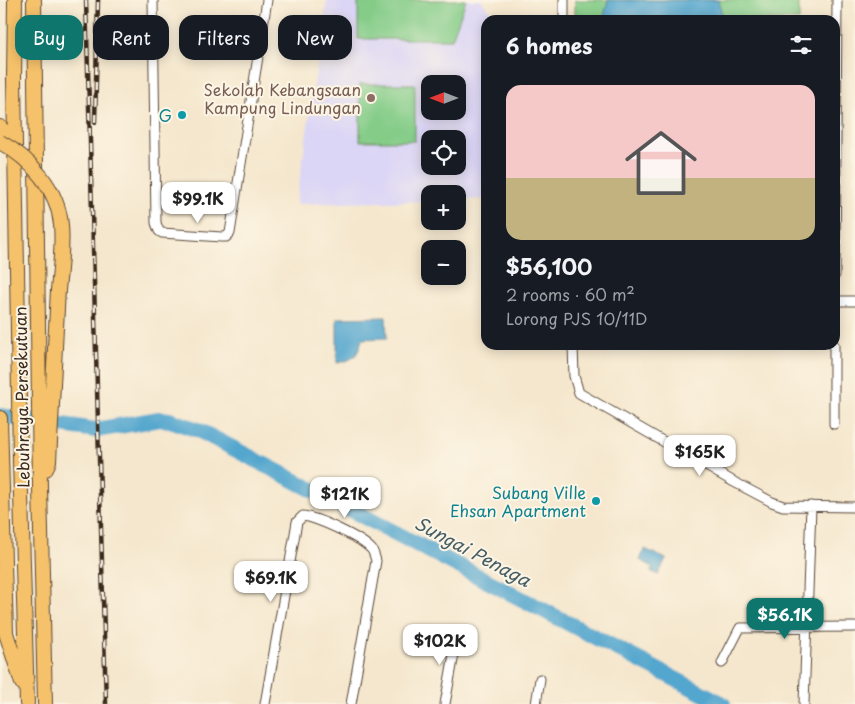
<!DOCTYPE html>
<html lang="en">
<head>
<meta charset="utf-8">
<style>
	:root { --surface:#171b24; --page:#242831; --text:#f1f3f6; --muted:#9ea1a6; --accent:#0f766e }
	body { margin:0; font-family:"Playpen Sans",sans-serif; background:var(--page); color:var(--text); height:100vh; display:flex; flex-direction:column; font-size:19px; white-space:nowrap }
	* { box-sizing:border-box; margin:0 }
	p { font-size:16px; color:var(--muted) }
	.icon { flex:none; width:28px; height:28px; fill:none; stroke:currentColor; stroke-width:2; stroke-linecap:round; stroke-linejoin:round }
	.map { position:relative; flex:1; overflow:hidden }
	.panel { position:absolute; left:481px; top:15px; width:359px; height:335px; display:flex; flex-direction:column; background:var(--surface); border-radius:15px; box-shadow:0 2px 12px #0003 }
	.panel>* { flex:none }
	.guide { position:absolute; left:15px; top:15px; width:391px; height:45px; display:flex; gap:10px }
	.needle { width:32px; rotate:270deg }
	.tools { position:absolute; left:421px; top:75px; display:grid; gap:10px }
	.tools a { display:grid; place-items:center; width:45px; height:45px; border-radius:10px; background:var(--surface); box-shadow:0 2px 12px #0003; font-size:25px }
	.price { position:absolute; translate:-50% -42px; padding:0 11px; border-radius:10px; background:#fff; color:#222; font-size:16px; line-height:32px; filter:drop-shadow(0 1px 2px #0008) }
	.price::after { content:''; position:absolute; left:50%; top:30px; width:15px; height:11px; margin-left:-8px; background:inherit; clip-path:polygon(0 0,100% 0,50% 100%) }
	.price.on { background:var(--accent); color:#fff }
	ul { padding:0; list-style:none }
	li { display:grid; align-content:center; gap:10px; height:265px; padding:0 25px }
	li span { display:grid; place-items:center; height:155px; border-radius:15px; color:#555 }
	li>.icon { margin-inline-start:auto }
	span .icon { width:90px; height:90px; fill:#fffc; stroke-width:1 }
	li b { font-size:21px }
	h2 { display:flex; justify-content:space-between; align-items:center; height:60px; padding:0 25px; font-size:21px }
	.chip { padding:0 18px; border-radius:15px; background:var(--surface); box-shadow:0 2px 12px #0003; font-size:18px; line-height:45px }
	.chip.on { background:var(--accent); color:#fff }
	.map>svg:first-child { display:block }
	.built { fill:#dcd6f6; fill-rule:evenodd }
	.green { fill:#84cc88; stroke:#607b53 }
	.water { fill:#52a6ce; stroke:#466876 }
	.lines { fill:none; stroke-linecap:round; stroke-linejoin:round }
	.river { stroke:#52a6ce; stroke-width:16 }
	.minor-casing { stroke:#574638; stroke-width:11 }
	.highway-casing { stroke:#574638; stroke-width:16 }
	.minor { stroke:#fff; stroke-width:9 }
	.highway { stroke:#f5c16b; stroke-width:14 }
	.rail-casing { stroke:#3b2a1e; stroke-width:4.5 }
	.rail { stroke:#fcf5e5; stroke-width:2.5; stroke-dasharray:8; stroke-linecap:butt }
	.highway-bridge-casing { stroke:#574638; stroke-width:16; stroke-linecap:butt }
	.highway-bridge { stroke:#f5c16b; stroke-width:14 }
	.education-dot { fill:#8d6e63; stroke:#fcf5e5; stroke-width:2 }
	.culture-dot { fill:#0f9aa8; stroke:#fcf5e5; stroke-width:2 }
	.labels { text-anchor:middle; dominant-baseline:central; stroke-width:4; stroke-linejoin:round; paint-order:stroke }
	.education-label { font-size:16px; fill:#785e54; stroke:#fcf5e5; text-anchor:end }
	.culture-label { font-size:16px; fill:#0d838f; stroke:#fcf5e5; text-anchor:end }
	.street-label { font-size:16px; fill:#3b2a1e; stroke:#fcf5e5 }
	.water-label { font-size:18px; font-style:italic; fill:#445c64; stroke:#fcf5e5 }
</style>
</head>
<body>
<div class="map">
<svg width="855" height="704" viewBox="0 0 855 704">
	<rect width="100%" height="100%" fill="#fcf5e5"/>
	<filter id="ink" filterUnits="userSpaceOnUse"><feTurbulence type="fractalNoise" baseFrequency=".02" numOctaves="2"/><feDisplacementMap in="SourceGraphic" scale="10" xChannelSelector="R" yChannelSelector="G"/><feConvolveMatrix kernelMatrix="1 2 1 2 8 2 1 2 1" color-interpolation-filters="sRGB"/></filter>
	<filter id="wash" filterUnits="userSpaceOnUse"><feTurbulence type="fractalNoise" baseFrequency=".0096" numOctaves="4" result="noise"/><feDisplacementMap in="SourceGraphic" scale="20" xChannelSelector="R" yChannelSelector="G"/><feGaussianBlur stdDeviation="1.12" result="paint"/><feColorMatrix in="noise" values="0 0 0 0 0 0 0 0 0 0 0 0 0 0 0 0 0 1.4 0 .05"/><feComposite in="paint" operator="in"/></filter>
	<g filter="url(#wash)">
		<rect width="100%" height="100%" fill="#f5e7cd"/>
		<path class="built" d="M 327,0 L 481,0 L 492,13 L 493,20 L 486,20 L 486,199 L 458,200 L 458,194 L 430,194 L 430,201 L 296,204 ZM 430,84 L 458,84 L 458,111 L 430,111 ZM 430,139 L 458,139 L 458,166 L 430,166 Z"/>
		<path class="green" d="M 367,0 L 466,0 L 452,39 L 358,39 L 358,2 L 366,2 Z
			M 575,0 L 799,0 L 799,20 L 575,20 Z
			M 360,84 L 415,84 L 415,141 L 360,141 Z"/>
		<path class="water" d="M 608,0 L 718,0 L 722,14 L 722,20 L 603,20 Z
			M 386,317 L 387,338 L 362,339 C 358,356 354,360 337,363 L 337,318 Z
			M 645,549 L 666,559 L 658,575 L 651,571 L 653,567 L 640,560 Z"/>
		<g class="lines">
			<path class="river" d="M 0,416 L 96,430 L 159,419 L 170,420 L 198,430 L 723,704"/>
		</g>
	</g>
	<g filter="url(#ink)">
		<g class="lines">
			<g class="minor-casing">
				<path id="minor" d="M 153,0 L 156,223 L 159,231 L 162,233 L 222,237 L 226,237 L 230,233 L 267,0
					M 564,0 L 564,20
					M 835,275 L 837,0
					M 835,301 L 855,301
					M 573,345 L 574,376 L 579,393 L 734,482 L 772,502 L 783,506 L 855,507
					M 834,424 L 834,345
					M 722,663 L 740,628 L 855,627
					M 265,704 L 297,522 L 303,516 C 318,518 362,538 372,550 C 374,553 375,557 376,561 L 351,704
					M 445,704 L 458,632
					M 536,704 L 540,679
					M 804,704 L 811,506"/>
			</g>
			<g class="highway-casing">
				<path id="highway" d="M 15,0 L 14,79 L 20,460 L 27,704
					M 34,0 L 40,487 L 45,704
					M 0,127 L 15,143
					M 0,418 L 6,633 L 22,683
					M 46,469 L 49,461 L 58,290"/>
			</g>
			<use href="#minor" class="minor"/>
			<use href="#highway" class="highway"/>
			<g class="rail-casing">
				<path id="rail" d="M 86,0 L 106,704
					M 95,122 L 98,0"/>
			</g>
			<use href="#rail" class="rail"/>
			<g class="highway-bridge-casing">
				<path id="highway-bridge" d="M 0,142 C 31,159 58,189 61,225 C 63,247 60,269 58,290"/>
			</g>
			<use href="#highway-bridge" class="highway-bridge"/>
		</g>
	</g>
	<circle class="education-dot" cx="371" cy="98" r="5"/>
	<g class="culture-dot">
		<circle cx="182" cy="115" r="5"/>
		<circle cx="596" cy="501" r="5"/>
	</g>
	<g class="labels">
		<g class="education-label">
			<text x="361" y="89">Sekolah Kebangsaan<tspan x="361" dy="18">Kampung Lindungan</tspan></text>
		</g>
		<g class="culture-label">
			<text x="172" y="115">G</text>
			<text x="586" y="492">Subang Ville<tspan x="586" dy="18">Ehsan Apartment</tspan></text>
		</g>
		<g class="street-label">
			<text transform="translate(21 397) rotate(-91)">Lebuhraya Persekutuan</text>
		</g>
		<g class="water-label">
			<text transform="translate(473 551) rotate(28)">Sungai Penaga</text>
		</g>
	</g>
</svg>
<div class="tools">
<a><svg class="needle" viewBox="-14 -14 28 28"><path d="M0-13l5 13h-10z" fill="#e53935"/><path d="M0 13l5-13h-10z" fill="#9ea1a6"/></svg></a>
<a><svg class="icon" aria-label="locate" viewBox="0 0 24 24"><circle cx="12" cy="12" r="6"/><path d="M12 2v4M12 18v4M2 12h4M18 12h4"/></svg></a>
<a>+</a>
<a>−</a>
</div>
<b class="price" style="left:198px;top:224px">$99.1K</b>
<b class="price" style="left:700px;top:477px">$165K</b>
<b class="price" style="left:345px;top:519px">$121K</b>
<b class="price" style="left:271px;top:603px">$69.1K</b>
<b class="price on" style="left:785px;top:640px">$56.1K</b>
<b class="price" style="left:440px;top:666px">$102K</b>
<div class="guide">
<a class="chip on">Buy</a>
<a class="chip">Rent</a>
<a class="chip">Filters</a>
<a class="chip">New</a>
</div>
<section class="panel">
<h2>6 homes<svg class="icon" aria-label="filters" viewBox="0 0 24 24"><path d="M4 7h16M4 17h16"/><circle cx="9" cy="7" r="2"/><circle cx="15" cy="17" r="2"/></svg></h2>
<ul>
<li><span style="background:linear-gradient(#f6c9c9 60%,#c2b280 0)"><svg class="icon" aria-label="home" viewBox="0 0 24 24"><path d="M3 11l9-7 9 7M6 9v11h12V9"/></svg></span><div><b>$56,100</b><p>2 rooms · 60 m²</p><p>Lorong PJS 10/11D</p></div></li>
</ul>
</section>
</div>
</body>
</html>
